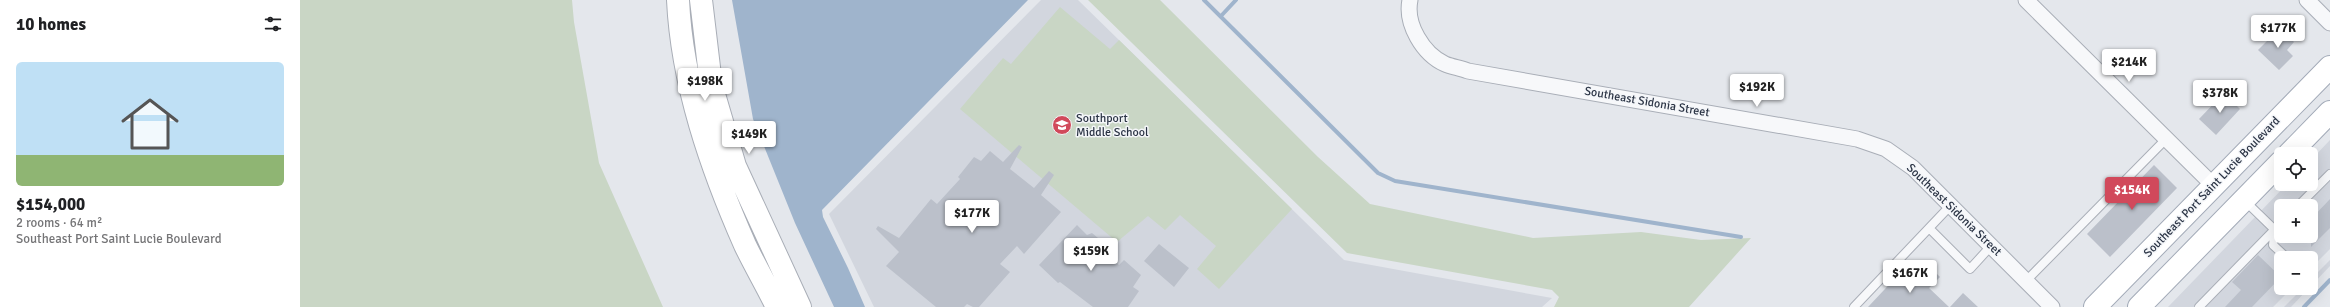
<!DOCTYPE html>
<html lang="en">
<head>
<meta charset="utf-8">
<style>
	:root { --surface:#fff; --page:#f2f2f2; --text:#202124; --muted:#757577; --accent:#d1495b }
	body { margin:0; font-family:Signika,sans-serif; background:var(--page); color:var(--text); height:100vh; display:flex; flex-direction:column; font-size:15px; white-space:nowrap }
	* { box-sizing:border-box; margin:0 }
	p { font-size:13px; color:var(--muted) }
	.icon { flex:none; width:22px; height:22px; fill:none; stroke:currentColor; stroke-width:2; stroke-linecap:round; stroke-linejoin:round }
	.map { position:relative; flex:1; overflow:hidden }
	.details { display:flex; flex-direction:column; background:var(--surface); width:300px }
	.details>* { flex:none }
	.fabs { position:absolute; left:1974px; top:147px; display:grid; gap:8px }
	.fabs a { display:grid; place-items:center; width:44px; height:44px; border-radius:6px; background:var(--surface); box-shadow:0 4px 16px #0002; font-size:20px }
	.price { position:absolute; translate:-50% -34px; padding:0 9px; border-radius:4px; background:#fff; color:#222; font-size:13px; line-height:26px; filter:drop-shadow(0 1px 2px #0008) }
	.price::after { content:''; position:absolute; left:50%; top:24px; width:12px; height:9px; margin-left:-6px; background:inherit; clip-path:polygon(0 0,100% 0,50% 100%) }
	.price.selected { background:var(--accent); color:#fff }
	ul { padding:0; list-style:none }
	li { display:grid; align-content:center; gap:8px; height:212px; padding:0 16px }
	li span { display:grid; place-items:center; height:124px; border-radius:6px; color:#555 }
	li>.icon { margin-inline-start:auto }
	span .icon { width:72px; height:72px; fill:#fffc; stroke-width:1 }
	li b { font-size:17px }
	h2 { display:flex; justify-content:space-between; align-items:center; height:48px; padding:0 16px; font-size:17px }
	main { display:flex; flex:1; min-height:0 }
	.map>svg:first-child { display:block }
	.built { fill:#d2d6de; fill-rule:evenodd }
	.green { fill:#c9d6c5 }
	.water { fill:#9fb4cc }
	.lines { fill:none; stroke-linecap:round; stroke-linejoin:round }
	.stream { stroke:#9fb4cc; stroke-width:4 }
	.building { fill:#bbc0ca }
	.lane-casing { stroke:#a9aeb7; stroke-width:10 }
	.street-casing { stroke:#a9aeb7; stroke-width:17 }
	.secondary-casing { stroke:#a9aeb7; stroke-width:24 }
	.primary-casing { stroke:#a3abb8; stroke-width:24 }
	.lane { stroke:#f7f8fa; stroke-width:8 }
	.street { stroke:#f7f8fa; stroke-width:15 }
	.secondary { stroke:#fff; stroke-width:22 }
	.primary { stroke:#fff; stroke-width:22 }
	.labels { text-anchor:middle; dominant-baseline:central; stroke-width:3; stroke-linejoin:round; paint-order:stroke }
	.street-label { font-size:12px; fill:#2b3445; stroke:#f4f6f9 }
	.poi-label { font-size:12px; fill:#2b3445; stroke:#f4f6f9; text-anchor:start }
</style>
</head>
<body>
<main>
<section class="details">
<h2>10 homes<svg class="icon" aria-label="filters" viewBox="0 0 24 24"><path d="M4 7h16M4 17h16"/><circle cx="9" cy="7" r="2"/><circle cx="15" cy="17" r="2"/></svg></h2>
<ul>
<li><span style="background:linear-gradient(#bfe0f5 75%,#8fb573 0)"><svg class="icon" aria-label="home" viewBox="0 0 24 24"><path d="M3 11l9-7 9 7M6 9v11h12V9"/></svg></span><div><b>$154,000</b><p>2 rooms · 64 m²</p><p>Southeast Port Saint Lucie Boulevard</p></div></li>
</ul>
</section>
<div class="map">
<svg width="2030" height="307" viewBox="0 0 2030 307">
	<rect width="100%" height="100%" fill="#e4e7ec"/>
	<path class="built" d="M 741,0 L 778,0 L 1044,260 L 1252,298 L 1242,307 L 574,307 L 529,214 Z
		M 2030,140 L 2030,249 L 2011,268 L 2011,258 L 1981,258 L 1981,288 L 1992,288 L 1973,307 L 1868,307 L 1987,184 L 2011,184 L 2011,160 ZM 1981,206 L 2011,206 L 2011,236 L 1981,236 Z
		M 2030,260 L 2030,266 L 2011,286 L 2011,279 Z
		M 2003,288 L 2009,288 L 1991,307 L 1984,307 Z"/>
	<path class="green" d="M 0,0 L 272,0 L 274,22 L 299,163 L 363,307 L 0,307 Z
		M 788,0 L 860,0 L 1018,157 L 1070,204 L 1233,238 L 1341,232 L 1401,240 L 1451,238 L 1389,307 L 1254,307 L 1259,297 L 1252,290 L 1047,253 Z
		M 760,7 L 810,49 L 819,40 L 992,209 L 919,289 L 897,269 L 916,246 L 880,215 L 865,230 L 848,216 L 817,242 L 660,109 L 703,58 L 711,64 Z"/>
	<path class="water" d="M 432,0 L 728,0 L 522,210 L 523,217 L 548,268 L 565,307 L 534,307 L 495,223 L 453,119 Z"/>
	<g class="lines">
		<path class="stream" d="M 904,0 L 1078,173 L 1095,181 L 1441,237
			M 921,16 L 936,0
			M 2004,307 L 2030,280"/>
	</g>
	<path class="building" d="M 1980,28 L 1994,42 L 1987,50 L 1993,56 L 1979,70 L 1958,50 Z
		M 1924,93 L 1940,109 L 1916,135 L 1899,119 Z
		M 719,145 L 722,147 L 710,169 L 734,188 L 749,171 L 754,175 L 741,195 L 761,212 L 724,254 L 717,246 L 700,264 L 710,272 L 679,307 L 673,307 L 667,304 L 664,307 L 636,307 L 586,266 L 599,252 L 576,229 L 578,226 L 599,238 L 631,199 L 637,204 L 660,179 L 658,177 L 674,157 L 681,161 L 690,151 L 703,162 Z
		M 1854,165 L 1877,188 L 1810,257 L 1787,234 Z
		M 2030,199 L 2030,228 L 2011,247 L 2011,219 Z
		M 777,225 L 787,235 L 792,233 L 798,238 L 795,242 L 819,265 L 824,260 L 841,275 L 833,287 L 839,291 L 828,307 L 793,307 L 760,282 L 758,283 L 739,265 Z
		M 859,244 L 889,268 L 874,287 L 844,261 Z
		M 1958,255 L 1981,277 L 1952,307 L 1925,307 L 1941,290 L 1932,282 Z
		M 1632,269 L 1640,277 L 1629,288 L 1649,307 L 1568,307 L 1600,273 L 1614,287 Z
		M 1663,293 L 1678,307 L 1650,307 Z"/>
	<g class="lines">
		<g class="lane-casing">
			<path id="lane" d="M 1944,200 L 1975,230 L 1973,245 L 1987,258
				M 1998,206 L 2030,174
				M 1629,228 L 1670,269 L 1691,246
				M 1726,281 L 1866,139
				M 1554,307 L 1651,205
				M 1899,307 L 1981,223"/>
		</g>
		<g class="street-casing">
			<path id="street" d="M 1110,0 C 1105,24 1123,54 1145,64 C 1152,67 1161,68 1168,71 L 1557,139 L 1586,149 L 1613,168 L 1752,307
				M 1726,0 L 1914,186
				M 2007,0 L 2030,23"/>
		</g>
		<g class="secondary-casing">
			<path id="secondary" d="M 378,0 C 382,84 411,168 445,245 C 455,266 467,286 477,307
				M 401,0 L 411,84 L 435,166 L 500,307"/>
		</g>
		<g class="primary-casing">
			<path id="primary" d="M 1989,154 L 2030,112
				M 1795,307 L 2030,67
				M 1839,307 L 1981,162"/>
		</g>
		<use href="#lane" class="lane"/>
		<use href="#street" class="street"/>
		<use href="#secondary" class="secondary"/>
		<use href="#primary" class="primary"/>
	</g>
	<defs>
		<g id="school-disc" transform="scale(1)"><circle r="9.5" fill="#d1495b" stroke="#f4f6f9"/><path d="M0-5L7-2L0 1L-7-2ZM-4 1L0 2.5L4 1V4Q0 6-4 4Z" fill="#fff"/></g>
	</defs>
	<g fill-rule="evenodd">
		<use href="#school-disc" x="762" y="125"/>
	</g>
	<g class="labels">
		<g class="street-label">
			<text transform="translate(1347 102) rotate(10)">Southeast Sidonia Street</text>
			<text transform="translate(1912 187) rotate(-46)">Southeast Port Saint Lucie Boulevard</text>
			<text transform="translate(1654 210) rotate(44)">Southeast Sidonia Street</text>
		</g>
		<g class="poi-label">
			<text x="776" y="118">Southport<tspan x="776" dy="14">Middle School</tspan></text>
		</g>
	</g>
</svg>
<div class="fabs">
<a><svg class="icon" aria-label="locate" viewBox="0 0 24 24"><circle cx="12" cy="12" r="6"/><path d="M12 2v4M12 18v4M2 12h4M18 12h4"/></svg></a>
<a>+</a>
<a>−</a>
</div>
<b class="price" style="left:1978px;top:49px">$177K</b>
<b class="price" style="left:1829px;top:83px">$214K</b>
<b class="price" style="left:405px;top:102px">$198K</b>
<b class="price" style="left:1457px;top:108px">$192K</b>
<b class="price" style="left:1920px;top:114px">$378K</b>
<b class="price" style="left:449px;top:155px">$149K</b>
<b class="price selected" style="left:1832px;top:211px">$154K</b>
<b class="price" style="left:672px;top:234px">$177K</b>
<b class="price" style="left:791px;top:272px">$159K</b>
<b class="price" style="left:1610px;top:294px">$167K</b>
</div>
</main>
</body>
</html>
